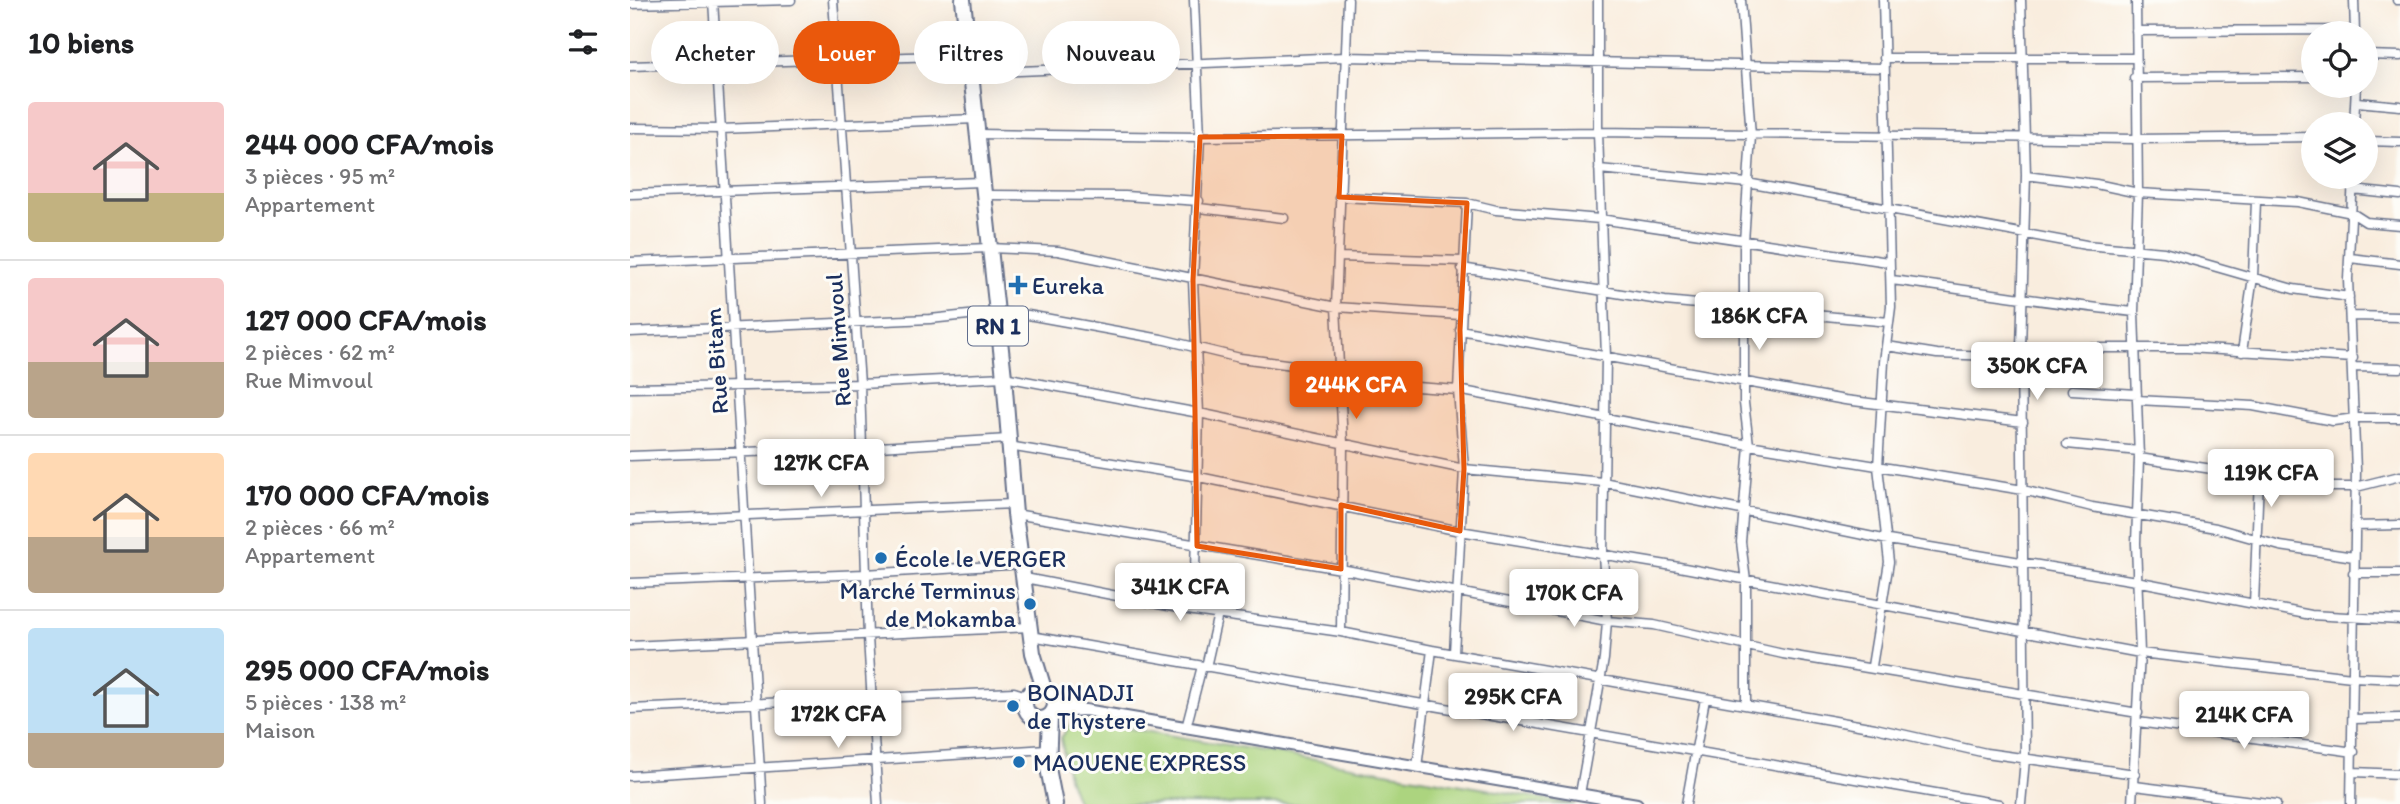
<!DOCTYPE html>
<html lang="fr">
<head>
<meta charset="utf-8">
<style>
	:root { --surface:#fff; --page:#f2f2f2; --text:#202124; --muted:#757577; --line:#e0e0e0; --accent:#ea580c }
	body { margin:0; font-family:Itim,sans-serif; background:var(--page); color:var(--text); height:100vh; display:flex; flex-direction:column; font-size:26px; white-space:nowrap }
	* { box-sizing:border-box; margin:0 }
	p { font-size:23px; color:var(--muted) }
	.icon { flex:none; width:38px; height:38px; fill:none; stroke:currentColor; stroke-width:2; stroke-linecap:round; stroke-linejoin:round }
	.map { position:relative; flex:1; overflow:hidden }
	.details { display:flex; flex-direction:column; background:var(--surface); width:630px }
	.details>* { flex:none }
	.top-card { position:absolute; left:21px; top:21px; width:665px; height:63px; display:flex; gap:14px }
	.fabs { position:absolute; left:1671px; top:21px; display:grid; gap:14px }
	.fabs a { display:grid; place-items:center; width:77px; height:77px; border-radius:50%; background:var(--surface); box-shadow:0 7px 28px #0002; font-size:35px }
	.price { position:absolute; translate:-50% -60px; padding:0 16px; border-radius:7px; background:#fff; color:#222; font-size:23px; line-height:46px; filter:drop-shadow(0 2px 4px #0008) }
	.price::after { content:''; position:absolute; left:50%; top:42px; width:21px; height:16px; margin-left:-10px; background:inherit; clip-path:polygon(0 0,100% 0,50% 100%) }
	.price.selected { background:var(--accent); color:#fff }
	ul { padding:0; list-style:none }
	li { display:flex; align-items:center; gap:21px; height:175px; padding:0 28px }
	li+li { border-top:2px solid var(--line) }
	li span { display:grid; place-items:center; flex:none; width:196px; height:140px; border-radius:7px; color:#555 }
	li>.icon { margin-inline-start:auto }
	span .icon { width:84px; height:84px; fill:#fffc; stroke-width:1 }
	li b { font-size:30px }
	h2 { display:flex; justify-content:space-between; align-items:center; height:84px; padding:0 28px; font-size:30px }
	.pill { padding:0 24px; border-radius:32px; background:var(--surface); box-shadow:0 7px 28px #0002; font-size:24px; line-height:63px }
	.pill.selected { background:var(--accent); color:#fff }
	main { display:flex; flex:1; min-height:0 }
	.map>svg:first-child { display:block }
	.green { fill:#acd47f; stroke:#64826e; stroke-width:2 }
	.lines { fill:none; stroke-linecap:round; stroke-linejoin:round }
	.street-casing { stroke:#69728b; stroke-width:11 }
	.secondary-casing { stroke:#69728b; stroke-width:14 }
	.highway-casing { stroke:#69728b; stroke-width:18 }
	.street { stroke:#fff; stroke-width:8 }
	.secondary { stroke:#fff; stroke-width:10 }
	.highway { stroke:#fff; stroke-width:14 }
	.marked { fill:#e8590c; fill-opacity:0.2; stroke:#e8590c; stroke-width:5; stroke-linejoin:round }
	.poi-dot { fill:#1f6fb2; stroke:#fdfcf7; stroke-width:2.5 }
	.labels { text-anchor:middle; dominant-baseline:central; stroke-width:6; stroke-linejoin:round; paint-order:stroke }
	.shield { fill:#fdfcf7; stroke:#5f6c8c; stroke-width:2 }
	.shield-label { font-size:23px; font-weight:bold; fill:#1b2f5e }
	.poi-label { font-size:24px; fill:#1b2f5e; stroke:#fdfcf7; text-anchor:start }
	.street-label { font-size:24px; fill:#1b2f5e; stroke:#fdfcf7 }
</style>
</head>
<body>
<main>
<section class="details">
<h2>10 biens<svg class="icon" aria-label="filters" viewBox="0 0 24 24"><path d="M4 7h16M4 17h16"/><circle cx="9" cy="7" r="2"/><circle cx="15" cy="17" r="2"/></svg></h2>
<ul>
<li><span style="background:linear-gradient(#f6c9c9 65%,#c2b280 0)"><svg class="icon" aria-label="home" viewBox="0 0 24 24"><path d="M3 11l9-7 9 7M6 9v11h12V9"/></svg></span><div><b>244 000 CFA/mois</b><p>3 pièces · 95 m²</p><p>Appartement</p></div></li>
<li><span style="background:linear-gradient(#f6c9c9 60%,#b9a48a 0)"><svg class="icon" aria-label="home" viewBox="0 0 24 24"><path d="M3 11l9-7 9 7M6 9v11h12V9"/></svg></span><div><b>127 000 CFA/mois</b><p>2 pièces · 62 m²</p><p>Rue Mimvoul</p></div></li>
<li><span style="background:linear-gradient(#ffd9b3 60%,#b9a48a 0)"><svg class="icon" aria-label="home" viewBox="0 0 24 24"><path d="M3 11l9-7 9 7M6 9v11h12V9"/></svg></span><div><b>170 000 CFA/mois</b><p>2 pièces · 66 m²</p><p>Appartement</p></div></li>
<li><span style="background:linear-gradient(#bfe0f5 75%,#b9a48a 0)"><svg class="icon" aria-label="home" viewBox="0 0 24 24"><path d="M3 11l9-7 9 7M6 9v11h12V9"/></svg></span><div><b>295 000 CFA/mois</b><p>5 pièces · 138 m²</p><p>Maison</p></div></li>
</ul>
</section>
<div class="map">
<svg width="1770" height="804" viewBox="0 0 1770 804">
	<rect width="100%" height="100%" fill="#fdfcf7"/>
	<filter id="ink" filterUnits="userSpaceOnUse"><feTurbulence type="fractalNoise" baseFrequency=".0143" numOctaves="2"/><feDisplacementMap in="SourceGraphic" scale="14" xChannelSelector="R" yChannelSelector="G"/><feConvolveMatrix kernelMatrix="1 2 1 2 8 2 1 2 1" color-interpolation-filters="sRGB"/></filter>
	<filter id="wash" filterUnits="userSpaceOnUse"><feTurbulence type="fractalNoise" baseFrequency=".00686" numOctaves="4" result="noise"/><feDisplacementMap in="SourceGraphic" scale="28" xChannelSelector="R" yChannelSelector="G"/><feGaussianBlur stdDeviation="1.57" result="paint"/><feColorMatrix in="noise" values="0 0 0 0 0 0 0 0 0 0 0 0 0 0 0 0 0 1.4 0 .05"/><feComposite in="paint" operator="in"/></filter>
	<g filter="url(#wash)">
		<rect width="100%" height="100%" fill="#f9edde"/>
		<path class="green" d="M 444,719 L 945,804 L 448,804 L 438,777 L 431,738 Z"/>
	</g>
	<g filter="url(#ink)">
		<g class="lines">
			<g class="street-casing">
				<path id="street" d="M 83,0 L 132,804
					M 203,0 L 230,384 L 238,637 L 248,804
					M 718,0 L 706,307 L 713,443 L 711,632 L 802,650 L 787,767
					M 1111,0 L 1121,136 L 1114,242 L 1114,403 L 1119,445 L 1111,542 L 1116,581 L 1116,705
					M 1724,0 L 1725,33
					M 1767,0 L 1770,0
					M 0,4 L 161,0
					M 1506,31 L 1725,30
					M 1736,55 L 1770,56
					M 1254,58 L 1505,58
					M 0,66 L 339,55
					M 341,73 L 715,57 L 1254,68
					M 1504,78 L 1684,77
					M 1727,102 L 1770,106
					M 1724,124 L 1726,86
					M 0,128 L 91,129 L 346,119
					M 348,134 L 570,137 L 968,132 L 1505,139 L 1684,137
					M 1736,141 L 1770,142
					M 969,169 L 1117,183 L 1456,245 L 1534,252 L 1663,289 L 1719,297
					M 1396,175 L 1466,184 L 1508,193 L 1668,202 L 1722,213 L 1736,222 L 1770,225
					M 1723,190 L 1770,195
					M 0,194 L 352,182
					M 355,195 L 495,196 L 569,201
					M 709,197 L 837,203 L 866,210 L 970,219 L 1258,262
					M 569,208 L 654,218
					M 709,257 L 833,261
					M 1720,258 L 1770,264
					M 0,262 L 359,248 L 428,251 L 706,307 L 830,315
					M 832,268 L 1035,301 L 1259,322
					M 1261,280 C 1342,290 1423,304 1504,312
					M 1722,316 L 1770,317
					M 830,330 L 1215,400 L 1393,422
					M 0,332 L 300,319 L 367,312 L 398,315 L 531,339 L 610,358 L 709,371 L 758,385 L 828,390 L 1119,445 L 1393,490 L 1462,507 L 1586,528 L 1650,546 L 1724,557
					M 1257,346 L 1307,354 L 1392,357
					M 1391,348 L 1557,348 L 1723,358
					M 1612,352 L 1623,277 L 1626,201
					M 1724,367 L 1770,368
					M 0,388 L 230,384 L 374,377 L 569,413 L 834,469 L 973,482 L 1258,540 L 1506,581 L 1681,615 L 1770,620
					M 1442,390 L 1507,394
					M 1507,400 L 1623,406 L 1703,421 L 1725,418 L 1770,418
					M 1437,444 L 1509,451
					M 378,446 L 569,477 L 830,531 L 1049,567 L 1510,653 L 1722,677 L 1770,679
					M 0,456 L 233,448 L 378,439
					M 1509,458 L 1702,487 L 1726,487 L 1770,476
					M 385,514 L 711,569 L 977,621 L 1024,625 L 1153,654 L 1508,713
					M 0,520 L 384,504
					M 1725,526 L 1770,525
					M 1723,573 L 1770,573
					M 395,578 L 564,611 L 711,632
					M 0,583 L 235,574 L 394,564
					M 1624,604 L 1629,478
					M 564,611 L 569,413 L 563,280 L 570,137 L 564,0
					M 401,636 L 1369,804
					M 0,646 L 400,627
					M 802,650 L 1245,728 L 1356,753 L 1505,774
					M 824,653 L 834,469 L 828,390 L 837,203
					M 1242,666 L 1259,562 L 1248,467 L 1254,362 L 1261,307 L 1253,0
					M 576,667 L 588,614
					M 0,709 L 384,692 L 397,696
					M 1723,719 L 1770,718
					M 1508,722 L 1724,752
					M 556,728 L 572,666
					M 1724,772 L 1770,774
					M 0,776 L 417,749
					M 1505,786 L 1646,804
					M 950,794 L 974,659 L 977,621 L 973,554 L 976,357 L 968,132 L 968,0
					M 1056,804 L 1075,699
					M 1391,804 L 1395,759 L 1391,348 L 1396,175 L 1391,0
					M 1502,804 L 1510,653 L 1506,543 L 1509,458 L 1504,312 L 1508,193 L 1506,0
					M 1721,804 L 1726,470 L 1718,279 L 1723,177"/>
			</g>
			<g class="secondary-casing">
				<path id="secondary" d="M 424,699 L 450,708
					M 423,712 L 455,710 L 1007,804"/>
			</g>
			<g class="highway-casing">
				<path id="highway" d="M 333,0 L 374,377 L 385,514 L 403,653 L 414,689
					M395 704a15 15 0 1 1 30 0a15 15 0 1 1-30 0Z
					M 420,716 L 418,768 L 425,804"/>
			</g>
			<use href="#street" class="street"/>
			<use href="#secondary" class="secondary"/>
			<use href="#highway" class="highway"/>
		</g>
	</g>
	<path class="marked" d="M 712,136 L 709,197 L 837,203 L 830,330 L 834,469 L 830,531 L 711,505 L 711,569 L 567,546 L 563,280 L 570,137 Z"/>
	<g class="poi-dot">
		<path d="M384.5 274.5h7v7h7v7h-7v7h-7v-7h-7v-7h7z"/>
		<circle cx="251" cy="558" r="7"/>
		<circle cx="400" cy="604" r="7"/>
		<circle cx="383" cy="706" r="7"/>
		<circle cx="389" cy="762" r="7"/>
	</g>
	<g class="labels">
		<rect class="shield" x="338" y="306.5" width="60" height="39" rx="5"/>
		<g class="shield-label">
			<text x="368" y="326">RN 1</text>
		</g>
		<g class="poi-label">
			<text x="402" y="285">Eureka</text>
			<text x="265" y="558">École le VERGER</text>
			<text x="386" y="590" text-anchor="end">Marché Terminus<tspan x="386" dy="28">de Mokamba</tspan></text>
			<text x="397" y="692">BOINADJI<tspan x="397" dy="28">de Thystere</tspan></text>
			<text x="403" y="762">MAOUENE EXPRESS</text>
		</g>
		<g class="street-label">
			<text transform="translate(208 340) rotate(-94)">Rue Mimvoul</text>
			<text transform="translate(86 361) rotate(-94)">Rue Bitam</text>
		</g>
	</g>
</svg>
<div class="fabs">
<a><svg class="icon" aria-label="locate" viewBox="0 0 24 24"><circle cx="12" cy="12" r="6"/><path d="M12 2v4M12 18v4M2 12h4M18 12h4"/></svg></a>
<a><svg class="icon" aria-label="layers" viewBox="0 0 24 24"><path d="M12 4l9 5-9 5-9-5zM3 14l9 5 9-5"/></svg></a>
</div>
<b class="price" style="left:1129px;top:352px">186K CFA</b>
<b class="price" style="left:1407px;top:402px">350K CFA</b>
<b class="price selected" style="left:726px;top:421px">244K CFA</b>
<b class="price" style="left:191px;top:499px">127K CFA</b>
<b class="price" style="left:1641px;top:509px">119K CFA</b>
<b class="price" style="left:550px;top:623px">341K CFA</b>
<b class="price" style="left:944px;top:629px">170K CFA</b>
<b class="price" style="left:883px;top:733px">295K CFA</b>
<b class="price" style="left:208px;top:750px">172K CFA</b>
<b class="price" style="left:1614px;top:751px">214K CFA</b>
<div class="top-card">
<a class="pill">Acheter</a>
<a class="pill selected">Louer</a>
<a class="pill">Filtres</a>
<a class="pill">Nouveau</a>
</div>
</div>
</main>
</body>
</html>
